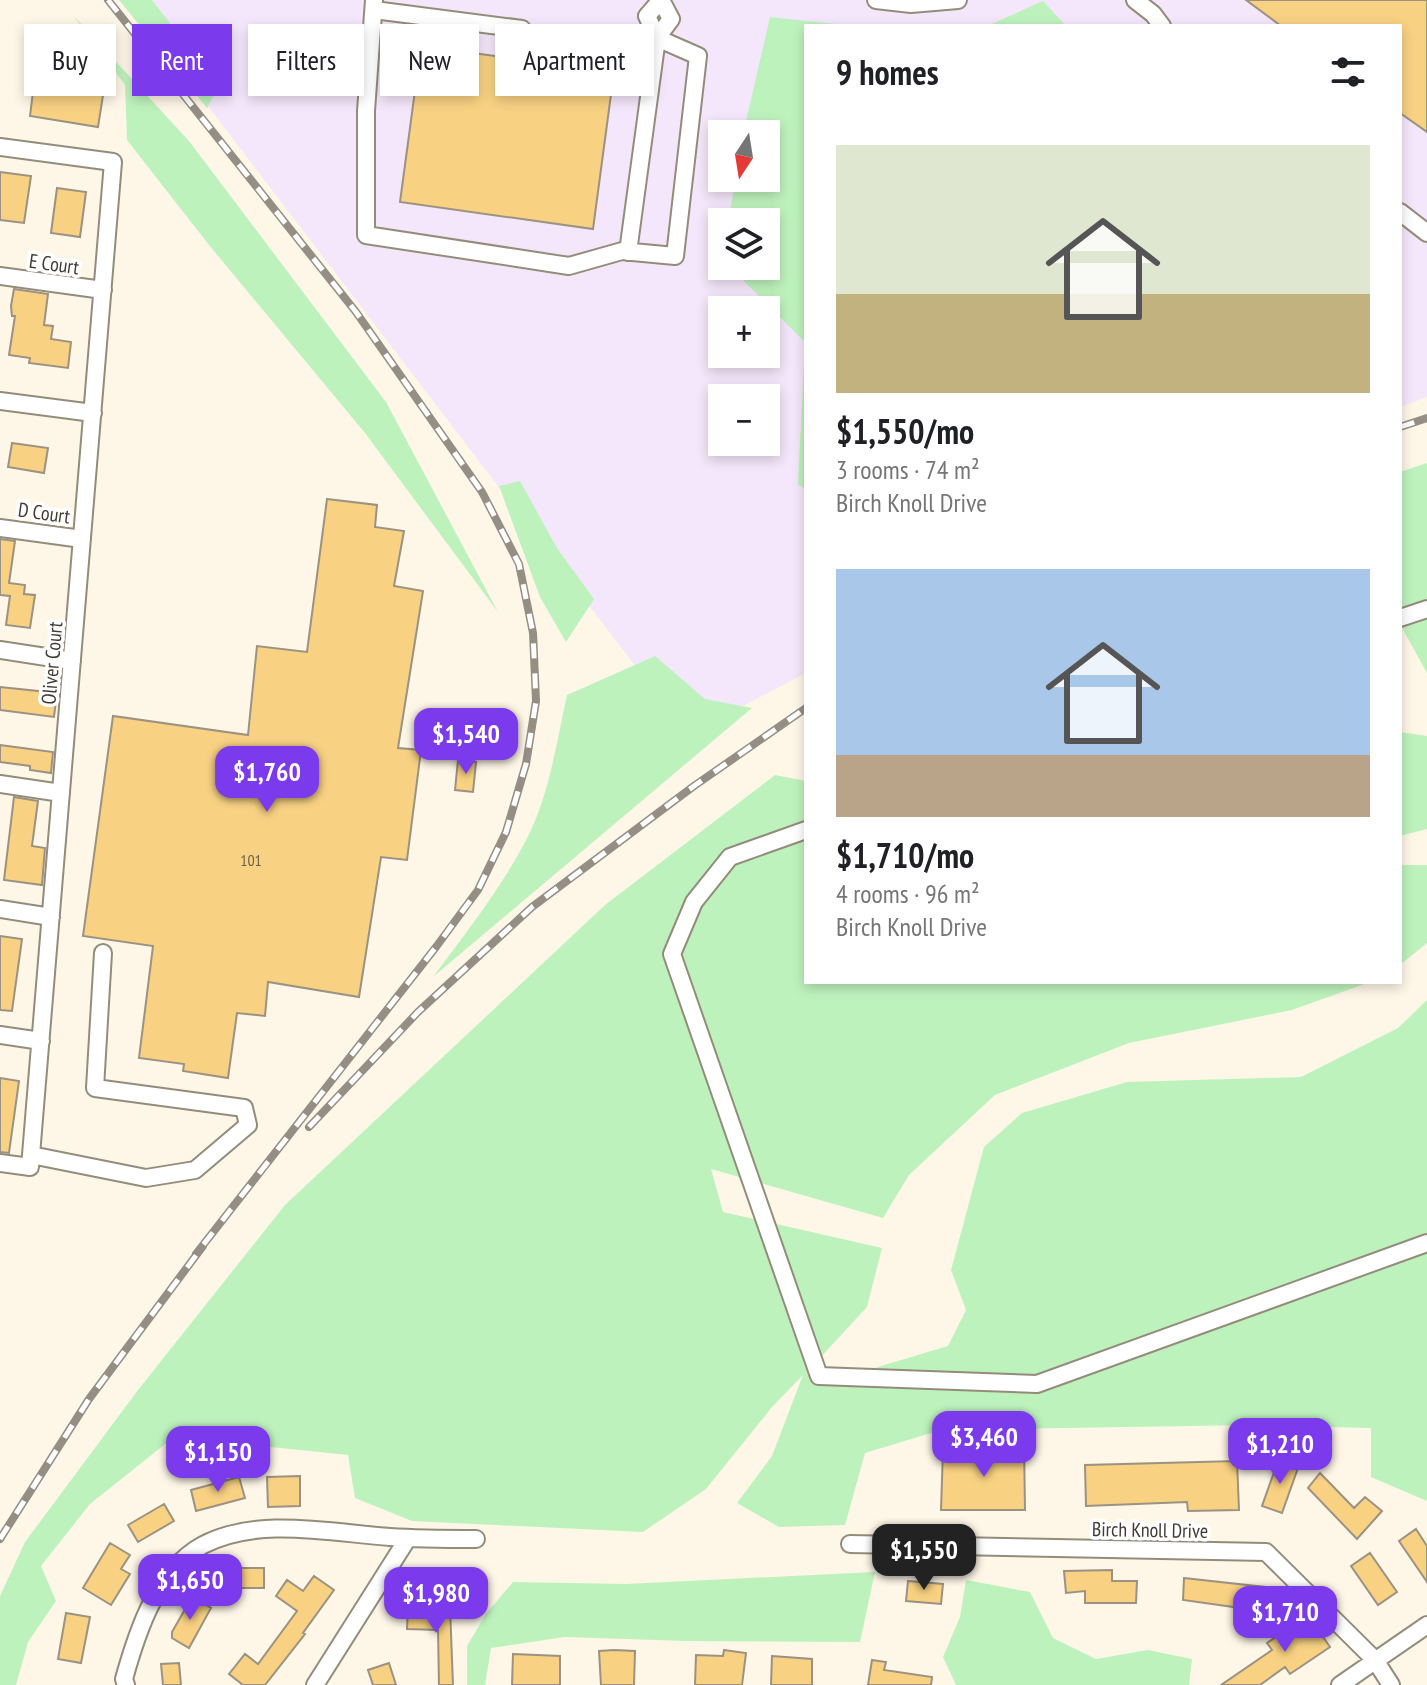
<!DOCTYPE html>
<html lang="en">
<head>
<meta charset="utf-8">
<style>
	:root { --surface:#fff; --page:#f6f6f6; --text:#202124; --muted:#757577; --accent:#7c3aed }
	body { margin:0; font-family:"PT Sans Narrow",sans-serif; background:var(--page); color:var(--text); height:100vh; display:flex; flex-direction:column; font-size:30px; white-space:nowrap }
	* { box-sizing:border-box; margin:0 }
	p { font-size:26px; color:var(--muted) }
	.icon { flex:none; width:44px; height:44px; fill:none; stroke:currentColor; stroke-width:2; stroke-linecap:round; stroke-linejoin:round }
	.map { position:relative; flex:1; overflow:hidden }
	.drawer { position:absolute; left:804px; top:24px; width:598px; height:960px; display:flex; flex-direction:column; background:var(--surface); border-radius:0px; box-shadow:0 4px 12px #0003 }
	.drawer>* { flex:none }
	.guide { position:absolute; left:24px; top:24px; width:660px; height:72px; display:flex; gap:16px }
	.needle { width:52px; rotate:192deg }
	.controls { position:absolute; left:708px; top:120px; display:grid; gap:16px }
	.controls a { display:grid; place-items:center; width:72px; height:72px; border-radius:0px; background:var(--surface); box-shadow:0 4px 12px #0003; font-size:40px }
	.price { position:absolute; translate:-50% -68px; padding:0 18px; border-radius:16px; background:var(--accent); color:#fff; font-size:26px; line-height:52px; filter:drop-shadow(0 2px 4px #0008) }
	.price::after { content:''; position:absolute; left:50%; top:48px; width:24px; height:18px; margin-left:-12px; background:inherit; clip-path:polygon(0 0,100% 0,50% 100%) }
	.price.active { background:#222; color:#fff }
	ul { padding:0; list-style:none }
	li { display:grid; align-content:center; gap:16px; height:424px; padding:0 32px }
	li span { display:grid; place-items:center; height:248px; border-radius:0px; color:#555 }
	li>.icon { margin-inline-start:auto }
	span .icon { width:144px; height:144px; fill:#fffc; stroke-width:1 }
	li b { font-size:34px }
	h2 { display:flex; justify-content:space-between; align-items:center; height:96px; padding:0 32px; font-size:34px }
	.chip { padding:0 28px; border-radius:0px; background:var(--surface); box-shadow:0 4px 12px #0003; font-size:28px; line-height:72px }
	.chip.active { background:var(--accent); color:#fff }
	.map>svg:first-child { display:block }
	.industrial { fill:#f5e7fb; fill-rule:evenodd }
	.green { fill:#bef2bc }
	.building { fill:#f8d183; stroke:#9b9281; stroke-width:2 }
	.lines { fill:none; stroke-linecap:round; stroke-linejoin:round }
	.minor-casing { stroke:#948c7b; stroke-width:20 }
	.minor { stroke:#fff; stroke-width:16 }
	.rail-casing { stroke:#948e84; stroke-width:8 }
	.rail { stroke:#fff; stroke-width:5; stroke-dasharray:15; stroke-linecap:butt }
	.labels { text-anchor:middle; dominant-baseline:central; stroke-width:7; stroke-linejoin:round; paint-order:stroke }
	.number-label { font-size:16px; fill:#6e6148 }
	.street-label { font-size:20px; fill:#403c35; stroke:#fff }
</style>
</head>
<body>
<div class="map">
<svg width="1427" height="1685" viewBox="0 0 1427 1685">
	<rect width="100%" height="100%" fill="#fef6e7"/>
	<path class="industrial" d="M 127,0 L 1427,0 L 1427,397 L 1400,407 L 1400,26 L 806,26 L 806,673 L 688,735 ZM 722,134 L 766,134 L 766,178 L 722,178 ZM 722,222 L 766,222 L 766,266 L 722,266 ZM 722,310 L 766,310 L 766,354 L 722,354 ZM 722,398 L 766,398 L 766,442 L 722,442 Z"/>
	<path class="green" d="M 119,0 L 152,0 L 219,86 L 207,108 Z
		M 1043,1 L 1066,26 L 987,26 Z
		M 73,15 L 189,141 L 386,402 L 498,612 L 365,433 L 209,245 L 127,140 L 125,85 Z
		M 770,17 L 855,26 L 806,26 L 806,490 L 798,484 L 805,342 L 729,266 L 766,266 L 766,222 L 728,222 L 736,178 L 766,178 L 766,134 L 743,134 Z
		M 1427,463 L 1427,673 L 1400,624 L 1400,472 Z
		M 520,481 L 557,548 L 594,599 L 566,642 L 540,597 L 499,486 Z
		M 655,656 L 705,699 L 752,708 L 433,977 C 465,934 499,891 524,844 C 549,799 556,744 567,695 Z
		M 1400,732 L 1427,736 L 1427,829 L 1400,836 Z
		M 775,775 L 806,781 L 806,982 L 1370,982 L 1292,1010 L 1129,1043 L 995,1095 L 909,1175 L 883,1218 L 711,1169 L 723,1212 L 882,1248 L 867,1307 L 806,1373 L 871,1369 L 948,1346 L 966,1310 L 951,1270 L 984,1147 L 1022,1113 L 1127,1082 L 1301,1077 L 1398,1028 L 1427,1000 L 1427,1501 L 1371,1477 L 1371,1428 L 1253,1425 L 941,1430 L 865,1453 L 845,1525 L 779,1527 L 737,1503 L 772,1456 L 803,1375 L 772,1407 L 706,1489 L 643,1532 L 412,1521 L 355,1498 L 348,1455 L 213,1441 L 169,1441 L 90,1504 L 41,1566 L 56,1601 L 28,1642 L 16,1685 L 0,1685 L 0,1596 L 25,1542 L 138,1390 L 285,1205 L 605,905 Z
		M 1400,865 L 1427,865 L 1427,943 L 1400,965 Z
		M 875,1572 L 860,1642 L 685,1641 L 565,1637 L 491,1648 L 485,1685 L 467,1685 L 467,1646 L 486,1614 L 513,1582 L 626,1584 Z
		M 966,1580 L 1030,1592 L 1053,1638 L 1096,1659 L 1148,1650 L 1192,1659 L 1189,1685 L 956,1685 L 943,1657 L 960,1617 Z"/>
	<path class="building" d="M 1246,0 L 1427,0 L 1427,132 L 1400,113 L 1400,26 L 1281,26 Z
		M 421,46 L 614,72 L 593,229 L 400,202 Z
		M 34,84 L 81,91 L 82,86 L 104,89 L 98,127 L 30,116 Z
		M 0,172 L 31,176 L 24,223 L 0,220 Z
		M 57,188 L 86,192 L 80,237 L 51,233 Z
		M 14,289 L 48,294 L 44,325 L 53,326 L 51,339 L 71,342 L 68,368 L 29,363 L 30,358 L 9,355 L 15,316 L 12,316 L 11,306 Z
		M 12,443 L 48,448 L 44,473 L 8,467 Z
		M 327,499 L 377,505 L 375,527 L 404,531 L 394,586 L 423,591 L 398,748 L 421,750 L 407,860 L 381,857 L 359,997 L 268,982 L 265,1016 L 237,1013 L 228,1078 L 183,1071 L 184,1064 L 139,1058 L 153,946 L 83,936 L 113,716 L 248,735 L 257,646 L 307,652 Z
		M 0,539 L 15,541 L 9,583 L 25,585 L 24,594 L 35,595 L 30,628 L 6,625 L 10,596 L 0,595 Z
		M 0,687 L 57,693 L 54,717 L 0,710 Z
		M 0,745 L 53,752 L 51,773 L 30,770 L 30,766 L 0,762 Z
		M 458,760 L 476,762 L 473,792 L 455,790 Z
		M 14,797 L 38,801 L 32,846 L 45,848 L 42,885 L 4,880 Z
		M 0,936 L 22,939 L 12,1011 L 0,1010 Z
		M 0,1078 L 19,1081 L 9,1153 L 0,1152 Z
		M 245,1440 L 247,1453 L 231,1456 L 229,1443 Z
		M 1024,1443 L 1025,1510 L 941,1510 L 943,1449 L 1012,1447 L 1012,1444 Z
		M 1279,1458 L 1299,1465 L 1282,1513 L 1262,1506 Z
		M 1237,1461 L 1239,1510 L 1188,1511 L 1187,1502 L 1086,1506 L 1085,1465 Z
		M 1320,1473 L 1354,1508 L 1365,1497 L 1382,1511 L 1357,1539 L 1308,1488 Z
		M 300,1476 L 300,1506 L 268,1507 L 267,1477 Z
		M 239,1477 L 245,1498 L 196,1511 L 191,1490 Z
		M 164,1504 L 174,1521 L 138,1542 L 128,1525 Z
		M 1416,1529 L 1427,1546 L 1427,1582 L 1399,1541 Z
		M 110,1543 L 130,1555 L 121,1569 L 130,1574 L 111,1605 L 83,1588 Z
		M 1370,1553 L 1397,1592 L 1378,1605 L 1351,1566 Z
		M 236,1568 L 264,1568 L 264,1588 L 236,1588 Z
		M 1112,1570 L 1112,1581 L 1137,1581 L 1136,1603 L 1085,1603 L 1085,1591 L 1066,1593 L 1064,1571 Z
		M 314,1576 L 334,1590 L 303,1633 L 305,1634 L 265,1685 L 243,1685 L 229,1674 L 245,1654 L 258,1664 L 297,1611 L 276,1596 L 287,1580 L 303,1591 Z
		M 1184,1578 L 1265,1587 L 1262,1611 L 1183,1600 Z
		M 908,1581 L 943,1584 L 941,1604 L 906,1601 Z
		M 192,1597 L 211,1608 L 189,1648 L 172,1638 L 172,1632 Z
		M 408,1606 L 450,1607 L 453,1685 L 439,1685 L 438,1630 L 407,1629 Z
		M 66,1613 L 90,1617 L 81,1663 L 58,1659 Z
		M 1308,1615 L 1330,1647 L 1290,1674 L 1285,1667 L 1260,1685 L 1221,1685 L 1272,1650 L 1267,1643 Z
		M 614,1650 L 635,1651 L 634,1685 L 601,1685 L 599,1651 Z
		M 724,1650 L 746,1653 L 742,1685 L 695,1685 L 696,1655 L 723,1656 Z
		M 513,1654 L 560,1656 L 560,1685 L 512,1685 Z
		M 772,1656 L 812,1659 L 812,1685 L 771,1685 Z
		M 872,1660 L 886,1662 L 884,1670 L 932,1677 L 931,1685 L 868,1685 Z
		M 179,1663 L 181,1685 L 163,1685 L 161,1664 Z
		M 389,1663 L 396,1685 L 373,1685 L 368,1670 Z"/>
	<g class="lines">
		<g class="minor-casing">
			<path id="minor" d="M 374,0 L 366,111 L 366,235 L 569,266 L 622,251 L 675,256 L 698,56 L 657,38 L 647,16 L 661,0
				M 876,0 L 911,4 L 958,0
				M 1135,0 L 1153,14 L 1162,26
				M 374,10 L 522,29
				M 0,147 L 113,162 L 30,1167 L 0,1163
				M 1400,212 L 1427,233
				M 628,252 L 657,38 L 671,19 L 661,0
				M 0,276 L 103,290
				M 0,401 L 93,413
				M 0,528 L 82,539
				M 1400,618 L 1427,609
				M 0,650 L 72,661
				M 0,784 L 61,793
				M 806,830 L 730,857 L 694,902 L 672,954 L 819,1376 L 1037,1384 L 1427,1243
				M 0,909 L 51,917
				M 0,1035 L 41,1041
				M 31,1155 L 146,1178 L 195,1170 L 248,1125 L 244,1108 L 95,1088 L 103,953
				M 850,1544 L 1266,1552 L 1375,1660 L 1391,1685
				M 126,1685 L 124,1679 C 137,1632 157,1570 203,1545 C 258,1516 332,1533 390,1537 C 419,1539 447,1539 476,1539
				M 315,1685 L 408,1538
				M 1340,1685 L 1427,1625"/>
		</g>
		<use href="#minor" class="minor"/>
		<g class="rail-casing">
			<path id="rail" d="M 108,0 L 356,312 L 482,492 L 519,564 L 533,633 L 536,701 L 526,764 L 506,832 L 478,890 L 436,947 L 196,1254
				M 1400,427 L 1427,418
				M 309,1127 L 418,1012 L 532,907 L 694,786 L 806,708
				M 0,1539 L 89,1399 L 203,1246"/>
		</g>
		<use href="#rail" class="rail"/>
	</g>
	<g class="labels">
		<g class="number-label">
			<text x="251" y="860">101</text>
		</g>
		<g class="street-label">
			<text transform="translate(54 264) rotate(8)">E Court</text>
			<text transform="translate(44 513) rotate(8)">D Court</text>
			<text transform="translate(52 663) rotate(-85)">Oliver Court</text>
			<text transform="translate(1150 1530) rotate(1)">Birch Knoll Drive</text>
		</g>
	</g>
</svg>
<div class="controls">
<a><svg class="needle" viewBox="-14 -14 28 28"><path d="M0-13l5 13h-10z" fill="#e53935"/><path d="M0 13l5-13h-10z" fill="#757577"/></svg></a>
<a><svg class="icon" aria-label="layers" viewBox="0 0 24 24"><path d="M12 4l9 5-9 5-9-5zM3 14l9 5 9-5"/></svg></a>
<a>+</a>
<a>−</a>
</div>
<b class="price" style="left:466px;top:776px">$1,540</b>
<b class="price" style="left:267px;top:814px">$1,760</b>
<b class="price" style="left:984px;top:1479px">$3,460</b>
<b class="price" style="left:1280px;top:1486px">$1,210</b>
<b class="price" style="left:218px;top:1494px">$1,150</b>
<b class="price active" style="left:924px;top:1592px">$1,550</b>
<b class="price" style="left:190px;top:1622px">$1,650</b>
<b class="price" style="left:436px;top:1635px">$1,980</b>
<b class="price" style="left:1285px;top:1654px">$1,710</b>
<div class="guide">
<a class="chip">Buy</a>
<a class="chip active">Rent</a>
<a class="chip">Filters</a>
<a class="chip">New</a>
<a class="chip">Apartment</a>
</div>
<section class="drawer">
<h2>9 homes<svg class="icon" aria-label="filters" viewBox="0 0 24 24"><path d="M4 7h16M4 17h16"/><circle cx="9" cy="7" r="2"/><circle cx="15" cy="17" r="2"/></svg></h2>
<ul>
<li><span style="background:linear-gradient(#dfe7d0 60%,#c2b280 0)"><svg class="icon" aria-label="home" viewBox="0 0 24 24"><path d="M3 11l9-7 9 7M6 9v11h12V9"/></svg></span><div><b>$1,550/mo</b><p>3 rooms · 74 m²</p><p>Birch Knoll Drive</p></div></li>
<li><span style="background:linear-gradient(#a9c7e8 75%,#b9a48a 0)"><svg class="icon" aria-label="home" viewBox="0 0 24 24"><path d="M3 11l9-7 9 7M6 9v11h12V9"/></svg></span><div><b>$1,710/mo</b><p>4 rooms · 96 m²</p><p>Birch Knoll Drive</p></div></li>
</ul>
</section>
</div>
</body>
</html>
